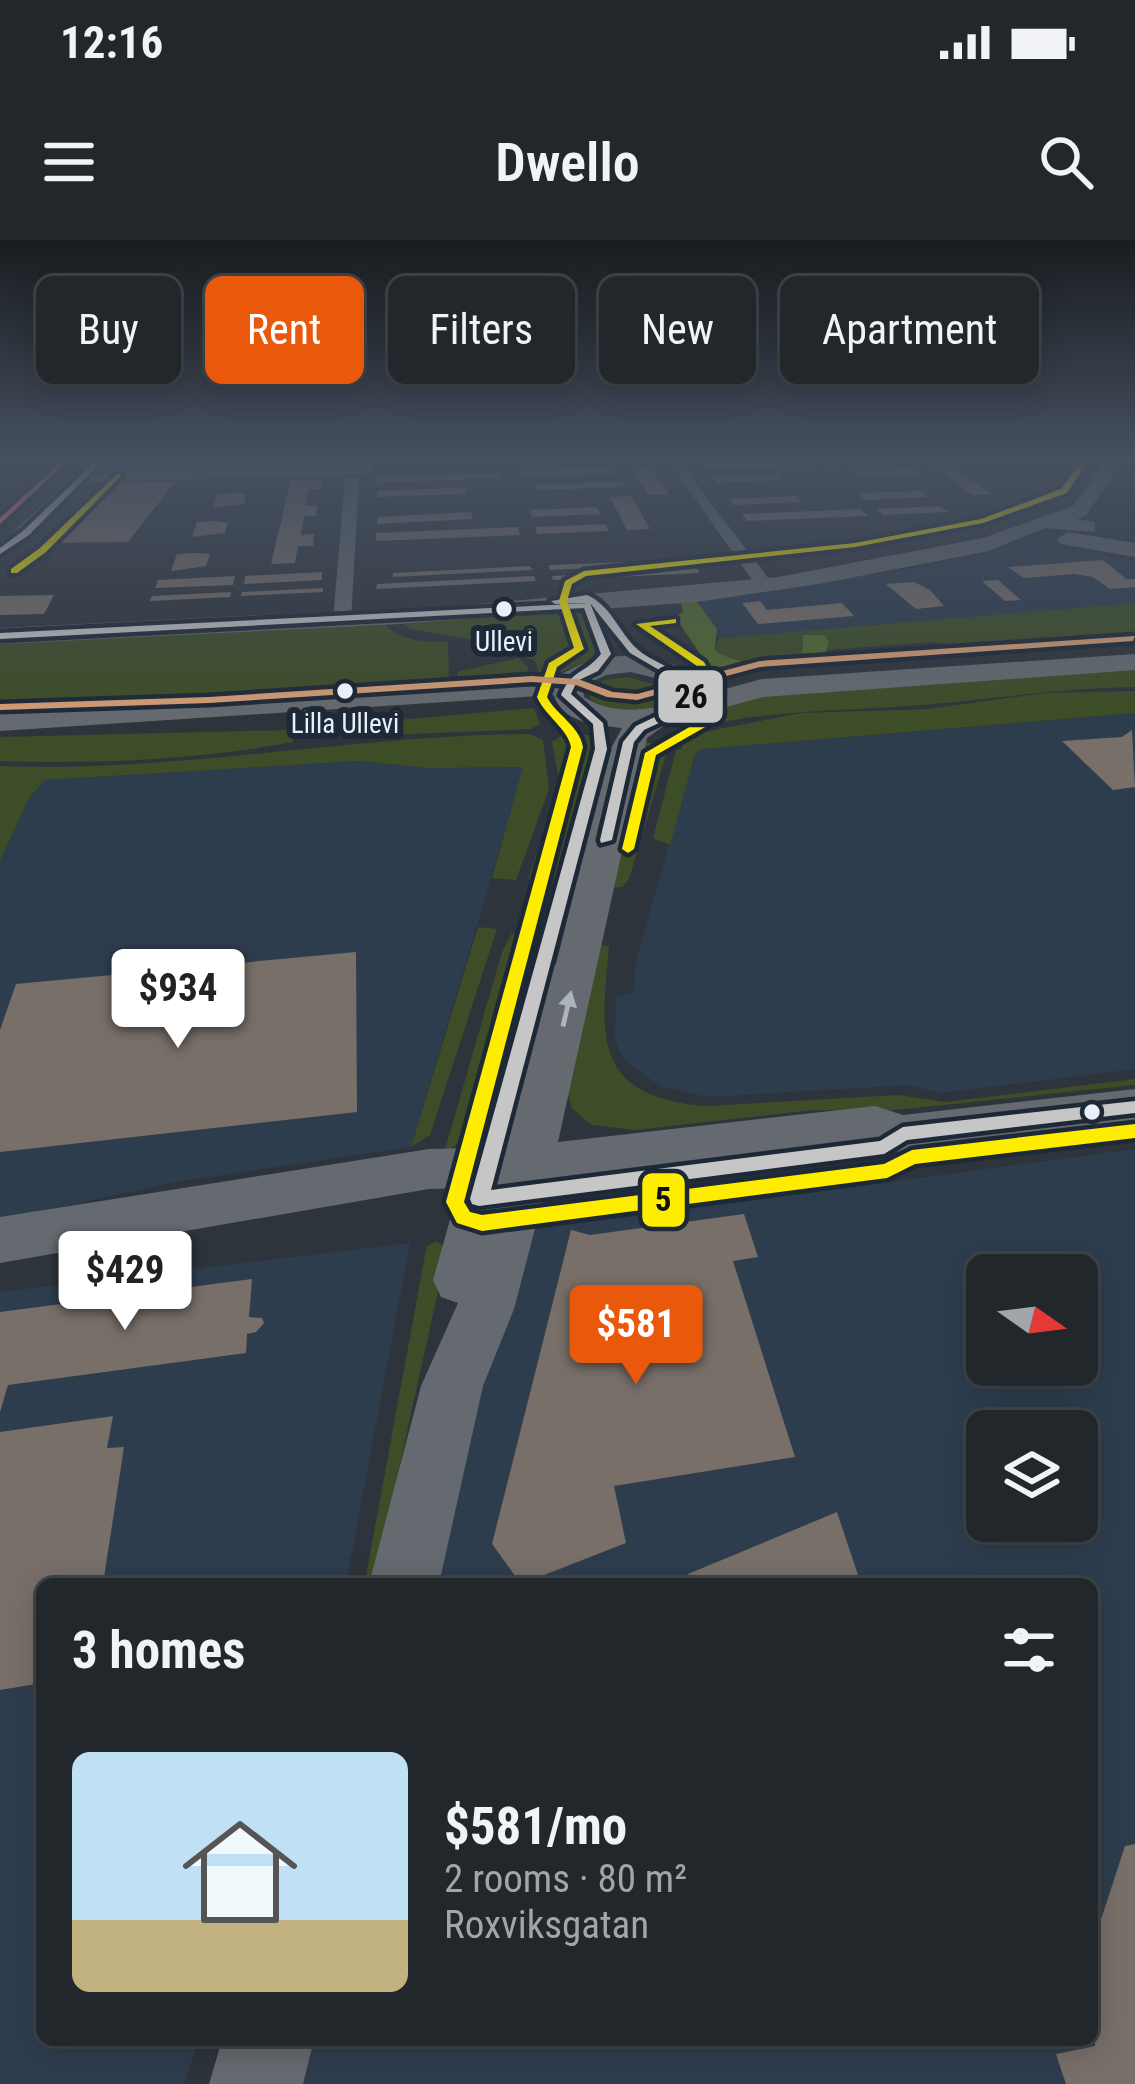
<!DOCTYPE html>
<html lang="en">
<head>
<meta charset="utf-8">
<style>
	:root { --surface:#22272c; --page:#2a2f34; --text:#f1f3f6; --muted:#a2a5a9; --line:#3f4448; --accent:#ea580c }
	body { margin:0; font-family:"Roboto Condensed",sans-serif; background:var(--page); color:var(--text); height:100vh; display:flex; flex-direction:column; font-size:45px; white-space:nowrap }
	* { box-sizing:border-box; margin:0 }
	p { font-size:39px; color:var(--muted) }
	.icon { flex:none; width:66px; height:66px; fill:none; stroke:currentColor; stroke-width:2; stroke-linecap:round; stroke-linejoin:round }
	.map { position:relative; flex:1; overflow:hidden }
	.details { position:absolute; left:36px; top:1338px; width:1062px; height:468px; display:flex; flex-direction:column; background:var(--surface); border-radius:18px; box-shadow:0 6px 30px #0003,0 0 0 3px var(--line) }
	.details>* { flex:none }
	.banner { position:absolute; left:36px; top:36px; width:1065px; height:108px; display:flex; gap:24px }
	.needle { width:78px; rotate:104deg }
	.buttons { position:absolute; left:966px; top:1014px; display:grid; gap:24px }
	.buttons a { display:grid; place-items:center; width:132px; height:132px; border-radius:18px; background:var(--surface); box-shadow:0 6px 30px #0003,0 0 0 3px var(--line); font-size:60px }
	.price { position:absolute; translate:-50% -102px; padding:0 27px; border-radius:12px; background:#fff; color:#222; font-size:39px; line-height:78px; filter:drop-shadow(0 3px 6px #0008) }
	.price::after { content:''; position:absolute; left:50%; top:72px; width:36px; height:27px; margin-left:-18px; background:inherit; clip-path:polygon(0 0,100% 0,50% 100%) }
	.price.current { background:var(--accent); color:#fff }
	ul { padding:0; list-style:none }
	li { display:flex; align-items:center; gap:36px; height:300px; padding:0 36px }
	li+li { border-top:3px solid var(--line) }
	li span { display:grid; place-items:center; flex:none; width:336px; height:240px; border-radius:18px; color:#555 }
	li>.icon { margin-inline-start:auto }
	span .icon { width:144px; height:144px; fill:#fffc; stroke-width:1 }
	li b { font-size:51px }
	h2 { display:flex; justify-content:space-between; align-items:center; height:144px; padding:0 36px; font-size:51px }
	.pill { padding:0 42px; border-radius:18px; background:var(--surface); box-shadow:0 6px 30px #0003,0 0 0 3px var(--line); font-size:42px; line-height:108px }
	.pill.current { background:var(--accent); color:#fff }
	.status { display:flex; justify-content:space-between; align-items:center; height:84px; padding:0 60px; background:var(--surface); direction:ltr }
	.status svg { height:33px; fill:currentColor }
	header { display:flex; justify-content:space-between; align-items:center; height:156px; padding:0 36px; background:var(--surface); font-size:54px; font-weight:600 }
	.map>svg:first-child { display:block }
	.built { fill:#2e3d4e; fill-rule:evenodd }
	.green { fill:#3d4d27 }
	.forest { fill:#51682e }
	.building { fill:#786f69 }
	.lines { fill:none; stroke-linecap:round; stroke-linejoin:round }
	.street { fill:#656a70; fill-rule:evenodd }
	.secondary { fill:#656a70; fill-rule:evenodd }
	.bus-1-casing { stroke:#1e2937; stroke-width:9 }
	.bus-2-casing { stroke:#1e2937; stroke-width:9 }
	.bus-3-casing { stroke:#1e2937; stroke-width:9 }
	.bus-4-casing { stroke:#1e2937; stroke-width:9 }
	.bus-1 { fill:#c6c6c6; fill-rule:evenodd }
	.bus-2 { fill:#ffed00; fill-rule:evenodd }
	.bus-3 { fill:#d39c74; fill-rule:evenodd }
	.bus-4 { fill:#ff8087; fill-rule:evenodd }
	.oneway { fill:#aeb4bc }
	.bus-dot { fill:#e9f0fa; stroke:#1e2937; stroke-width:4.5 }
	.labels { text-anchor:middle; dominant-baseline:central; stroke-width:12; stroke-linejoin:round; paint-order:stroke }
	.far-bus-label { font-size:27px; fill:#e9f0fa; stroke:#1e2937 }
	.line-badge { stroke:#1e2937; stroke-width:4.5 }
	.pale-badge-label { font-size:33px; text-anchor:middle; font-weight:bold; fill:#111 }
</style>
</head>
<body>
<div class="status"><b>12:16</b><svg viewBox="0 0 49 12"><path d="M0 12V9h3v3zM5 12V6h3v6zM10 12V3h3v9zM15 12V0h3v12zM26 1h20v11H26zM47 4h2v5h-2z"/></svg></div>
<header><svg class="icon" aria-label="menu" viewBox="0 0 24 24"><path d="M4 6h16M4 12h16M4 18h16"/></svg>Dwello<svg class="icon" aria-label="search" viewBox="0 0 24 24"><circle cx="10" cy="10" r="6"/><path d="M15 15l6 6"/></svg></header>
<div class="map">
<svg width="1135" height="1844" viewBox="0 0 1135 1844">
	<rect width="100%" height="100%" fill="#2e343b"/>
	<path class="built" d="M 221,218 L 366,218 L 366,230 L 207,238 Z
		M 1030,303 L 1135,321 L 1135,363 L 719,398 L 695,360 L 909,329 Z
		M 1135,473 L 1135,829 L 940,853 L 909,845 L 708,857 L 660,846 L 624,820 L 615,801 L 616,757 L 633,753 L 636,721 L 695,514 L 702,509 Z
		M 359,521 L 430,528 L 524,527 L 411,907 L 181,941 L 0,980 L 0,621 L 29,558 L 44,540 Z
		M 1135,909 L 1135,1844 L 295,1844 L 307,1800 L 1092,1800 L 1092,1344 L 429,1344 L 519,1006 L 530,990 ZM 987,1035 L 1077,1035 L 1077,1125 L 987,1125 ZM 987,1191 L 1077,1191 L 1077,1281 L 987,1281 Z
		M 410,1003 L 346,1344 L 42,1344 L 42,1800 L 199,1800 L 184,1844 L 0,1844 L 0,1052 Z"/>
	<path class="green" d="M 1135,363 L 1135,405 L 1020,412 L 931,402 L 827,410 L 829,402 L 801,402 L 802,413 C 778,423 736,427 715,410 L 719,398 Z
		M 568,369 L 583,375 L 596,410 L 591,420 L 541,440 L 535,421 L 501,405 L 410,389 L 404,384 Z
		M 384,382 C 395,401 429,403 448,401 L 449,444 L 0,477 L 0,401 Z
		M 519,418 L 528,427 L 530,443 L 458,443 L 457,432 Z
		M 1135,427 L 1135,447 C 1062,448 993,459 921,465 C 836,472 773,469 688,489 L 680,486 L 711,466 L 735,458 Z
		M 628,437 L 660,446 L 666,457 C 647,478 611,474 590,459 L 590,448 L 604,440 Z
		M 1135,451 L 1135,473 L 702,509 L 695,514 L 670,605 L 653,598 L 676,510 L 682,509 L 682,500 L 693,494 L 801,473 L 929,469 L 1044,453 Z
		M 534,468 L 540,484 L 531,489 L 363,496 L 352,488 L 352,484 Z
		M 292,490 L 293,502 C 195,520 99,524 0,521 L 0,497 Z
		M 529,494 L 543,500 L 549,549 L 516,640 L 492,638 L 523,527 L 430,528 L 359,521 L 45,540 L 29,558 L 0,621 L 0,526 C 178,533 351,495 529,494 Z
		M 562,495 L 591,495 L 591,510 L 555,639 L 547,643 L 528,639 L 560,545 L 552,502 Z
		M 642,501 L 668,508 L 629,639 L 622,647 L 607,648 Z
		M 478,687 L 497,689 L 430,895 L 411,907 Z
		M 512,693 L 529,705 L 531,721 L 513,752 L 476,880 L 462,901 L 444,913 L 502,712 Z
		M 596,704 L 609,706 C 601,795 591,857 706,866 L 898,855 L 945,862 L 1135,839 L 1135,845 L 885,871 L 812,870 L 636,890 L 592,885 L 572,869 L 567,850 Z
		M 437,1001 L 447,1010 L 374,1343 L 369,1344 L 366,1336 L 425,1015 L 427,1006 Z"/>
	<path class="forest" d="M 695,359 L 717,389 L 715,410 C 736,427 778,423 802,413 L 803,395 L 824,395 L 829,402 C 825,417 820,425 805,428 L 711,430 L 676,378 L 683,371 L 680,361 Z"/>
	<path class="building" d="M 107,218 L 138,218 L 132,223 L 192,223 L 187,230 L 94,231 Z
		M 908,218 L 909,221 L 827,225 L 821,219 Z
		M 922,218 L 941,218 L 992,254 L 973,255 Z
		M 808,220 L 814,225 L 706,229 L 702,224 Z
		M 650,226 L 669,255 L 649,255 L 632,227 Z
		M 613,228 L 616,233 L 522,237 L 520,231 Z
		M 915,229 L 922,235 L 859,237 L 852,231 Z
		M 500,232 L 502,238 L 376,243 L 376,237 Z
		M 776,234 L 781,240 L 717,243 L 712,237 Z
		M 291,240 L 322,240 L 321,249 L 308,249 L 306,266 L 317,265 L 316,276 L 304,276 L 301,295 L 314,294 L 313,306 L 298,306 L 295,323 L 271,324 Z
		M 621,241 L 625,247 L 537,250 L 535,245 Z
		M 142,242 L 175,242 L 128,302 L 44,303 L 102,243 Z
		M 466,247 L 467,254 L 377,257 L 377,251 Z
		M 921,251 L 929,257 L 865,260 L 858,253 Z
		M 217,254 L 235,253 L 246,254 L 244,264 L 213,267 Z
		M 631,256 L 650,289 L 627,290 L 610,257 Z
		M 796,256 L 802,262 L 734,265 L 729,259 Z
		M 940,266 L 949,272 L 883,275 L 876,269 Z
		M 597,267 L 600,274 L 532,277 L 530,270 Z
		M 861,269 L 868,276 L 747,281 L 742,274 Z
		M 471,272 L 473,279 L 377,284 L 377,277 Z
		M 197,282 L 216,281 L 228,283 L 225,293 L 192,297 Z
		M 605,284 L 609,291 L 537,294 L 535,287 Z
		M 518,287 L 520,295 L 376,301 L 376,293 Z
		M 177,314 L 197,313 L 210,314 L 206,326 L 171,331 Z
		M 1103,320 L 1126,339 L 1135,339 L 1135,347 L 1110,349 L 1093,337 L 1074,334 L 1024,338 L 1008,327 Z
		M 630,322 L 632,326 L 550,330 L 549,325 Z
		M 530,326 L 532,330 L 393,337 L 393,333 Z
		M 697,328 L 699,333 L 553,340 L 552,336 Z
		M 322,332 L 322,340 L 244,344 L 245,336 Z
		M 235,336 L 233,345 L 155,348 L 158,340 Z
		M 534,336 L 536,341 L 376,349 L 377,344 Z
		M 998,340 L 1021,360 L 1005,361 L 982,341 Z
		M 914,342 L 930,350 L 944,366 L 916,369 L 886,344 Z
		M 323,348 L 323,352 L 241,356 L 242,352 Z
		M 231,352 L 230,357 L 150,361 L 152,356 Z
		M 54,355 L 44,374 L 0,375 L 0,356 Z
		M 760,361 L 767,370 L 842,363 L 854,376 L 758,384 L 742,363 Z
		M 1132,490 L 1135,547 L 1113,550 L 1062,501 L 1122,497 Z
		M 356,712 L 357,872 L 0,912 L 0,790 L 16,744 Z
		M 744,974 L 758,1017 L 733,1021 L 795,1217 L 614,1246 L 626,1303 L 521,1344 L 492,1304 L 571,990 L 590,995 Z
		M 252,1039 L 249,1077 L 262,1078 L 264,1083 L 256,1092 L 247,1094 L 246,1113 L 8,1145 L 0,1172 L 0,1072 Z
		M 113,1176 L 107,1208 L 124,1207 L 103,1344 L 42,1344 L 42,1443 L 0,1450 L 0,1192 Z
		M 837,1272 L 861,1344 L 691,1344 L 688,1334 Z
		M 1135,1604 L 1135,1844 L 1066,1844 L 1056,1814 L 1095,1806 L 1092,1707 L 1125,1606 Z"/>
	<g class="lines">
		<path class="street" d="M 93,218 L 105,221 L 93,234 L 359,226 L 360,218 L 372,218 L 373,230 L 366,234 L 85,242 L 31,296 L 0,317 L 0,304 Z
			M 670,223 L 680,223 L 772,343 L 772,351 L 760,351 Z
			M 352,235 L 359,239 L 351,380 L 342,386 L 333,380 L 345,239 Z"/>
		<path class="secondary" d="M 1107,218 L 1125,218 L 1086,275 L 1077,279 L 1095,282 L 1095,292 L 1045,288 L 989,311 L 819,344 L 696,362 L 399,384 L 0,404 L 0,388 L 466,365 L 778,337 L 983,298 L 1048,275 L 1072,267 Z
			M 1068,292 L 1135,303 L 1135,317 L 1060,304 L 1057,299 Z
			M 1135,414 L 1135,430 L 763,457 L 668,483 L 647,498 L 558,902 L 875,866 L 903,875 L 1135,849 L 1135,885 L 903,913 L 874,904 L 547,943 L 514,1069 L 483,1146 L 439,1344 L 369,1344 L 421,1146 L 458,1063 L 441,1057 L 433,1040 L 459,948 L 429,949 L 0,1023 L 0,977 L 429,909 L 470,908 L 520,734 L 526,724 L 541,720 L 556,724 L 609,512 L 622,488 C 597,485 562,483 554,455 L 0,491 L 0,473 L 545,439 C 559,437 569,429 582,424 C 625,409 681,412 706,454 L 762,439 ZM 631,432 L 663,440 L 677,453 L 673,463 C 642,471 613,475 584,457 L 583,446 L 606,435 Z
			M 222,1800 L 314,1800 L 303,1844 L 209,1844 Z"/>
		<g class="bus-1-casing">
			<path id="bus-1" d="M 99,218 L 105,218 L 29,295 L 0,314 L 0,308 L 23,291 Z
				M 587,355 C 610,365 617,388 634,406 C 654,426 681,426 697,453 L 691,468 L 644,490 L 634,502 L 612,600 L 601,603 L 600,600 L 623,502 L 636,486 L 682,464 L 687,453 L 680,442 L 630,413 L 590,363 L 611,414 L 598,431 L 577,441 L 571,454 L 603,483 L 607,509 L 491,950 L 880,901 L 903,887 L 1135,861 L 1135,873 L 907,900 L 884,914 L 479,966 L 472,964 L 470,959 L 595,509 L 593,484 L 561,455 C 573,428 584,435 601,414 L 584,368 L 0,399 L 0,393 L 589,363 L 555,364 L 551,361 Z"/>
		</g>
		<g class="bus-2-casing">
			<path id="bus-2" d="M 1084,218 L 1090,218 L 1067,253 L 983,283 L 855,307 L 586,336 L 572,344 L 567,361 L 584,409 L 557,427 L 547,457 C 557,476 579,485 583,507 L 464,962 L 470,972 L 482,975 L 884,924 L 912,910 L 1135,884 L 1135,898 L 915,924 L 887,938 L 482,991 L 457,983 L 446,962 L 571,507 C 568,489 546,477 537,457 L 549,423 L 574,408 L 559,361 L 565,341 L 584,331 L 855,303 L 981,279 L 1061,249 Z
				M 117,234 L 122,235 L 46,312 L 17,333 L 11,333 L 11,329 L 40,308 Z
				M 676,379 L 676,383 L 650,386 L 704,422 L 721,452 L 707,486 L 656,515 L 634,609 L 628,613 L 622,609 L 645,513 L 698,482 L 711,452 L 697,426 L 636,384 Z"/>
		</g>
		<g class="bus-3-casing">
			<path id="bus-3" d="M 1135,396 L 1133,401 L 760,427 L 637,460 L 607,457 L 576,445 L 532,442 L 209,463 L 0,470 L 0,464 L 209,457 L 532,436 L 578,439 L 613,452 L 637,454 L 760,421 Z"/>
		</g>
		<g class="bus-4-casing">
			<path id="bus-4" d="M 65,218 L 71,218 L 0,284 L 0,278 Z"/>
		</g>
		<use href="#bus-1" class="bus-1"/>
		<use href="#bus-2" class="bus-2"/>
		<use href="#bus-3" class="bus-3"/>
		<use href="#bus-4" class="bus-4"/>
	</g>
	<defs><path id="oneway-solid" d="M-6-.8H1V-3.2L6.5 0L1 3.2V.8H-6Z" transform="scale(3)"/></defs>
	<use class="oneway" href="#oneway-solid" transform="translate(567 769) rotate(-77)"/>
	<linearGradient id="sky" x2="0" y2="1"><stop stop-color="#191d20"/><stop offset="0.46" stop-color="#465060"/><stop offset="1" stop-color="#465060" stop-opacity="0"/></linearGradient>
	<rect width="1135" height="476" fill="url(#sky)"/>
	<g class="bus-dot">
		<circle cx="504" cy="369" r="10"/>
		<circle cx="345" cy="451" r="10"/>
		<circle cx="1092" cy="872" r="10"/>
	</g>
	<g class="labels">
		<g class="far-bus-label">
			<text x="504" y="402">Ullevi</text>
			<text x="345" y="484">Lilla Ullevi</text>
		</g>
	</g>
	<g class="line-badge">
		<rect x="656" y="428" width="69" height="57" rx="12" fill="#c6c6c6"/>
		<rect x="640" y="931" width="47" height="58" rx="12" fill="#ffed00"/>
	</g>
	<g class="pale-badge-label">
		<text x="691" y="468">26</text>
		<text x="663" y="971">5</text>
	</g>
</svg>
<div class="buttons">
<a><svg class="needle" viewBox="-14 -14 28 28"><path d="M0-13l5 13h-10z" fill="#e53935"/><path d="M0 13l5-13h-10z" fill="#a2a5a9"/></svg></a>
<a><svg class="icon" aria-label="layers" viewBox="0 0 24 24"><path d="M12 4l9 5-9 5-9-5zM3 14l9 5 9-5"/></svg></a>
</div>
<b class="price" style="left:178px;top:811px">$934</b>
<b class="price" style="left:125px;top:1093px">$429</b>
<b class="price current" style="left:636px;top:1147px">$581</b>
<div class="banner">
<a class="pill">Buy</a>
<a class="pill current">Rent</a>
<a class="pill">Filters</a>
<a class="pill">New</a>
<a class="pill">Apartment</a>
</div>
<section class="details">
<h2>3 homes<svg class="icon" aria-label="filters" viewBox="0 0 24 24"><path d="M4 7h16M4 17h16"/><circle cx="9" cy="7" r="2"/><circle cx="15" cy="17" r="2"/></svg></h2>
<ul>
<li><span style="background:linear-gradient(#bfe0f5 70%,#c2b280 0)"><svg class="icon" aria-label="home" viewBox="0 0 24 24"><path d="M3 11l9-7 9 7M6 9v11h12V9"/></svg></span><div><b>$581/mo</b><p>2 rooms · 80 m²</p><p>Roxviksgatan</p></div></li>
</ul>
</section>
</div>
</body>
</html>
